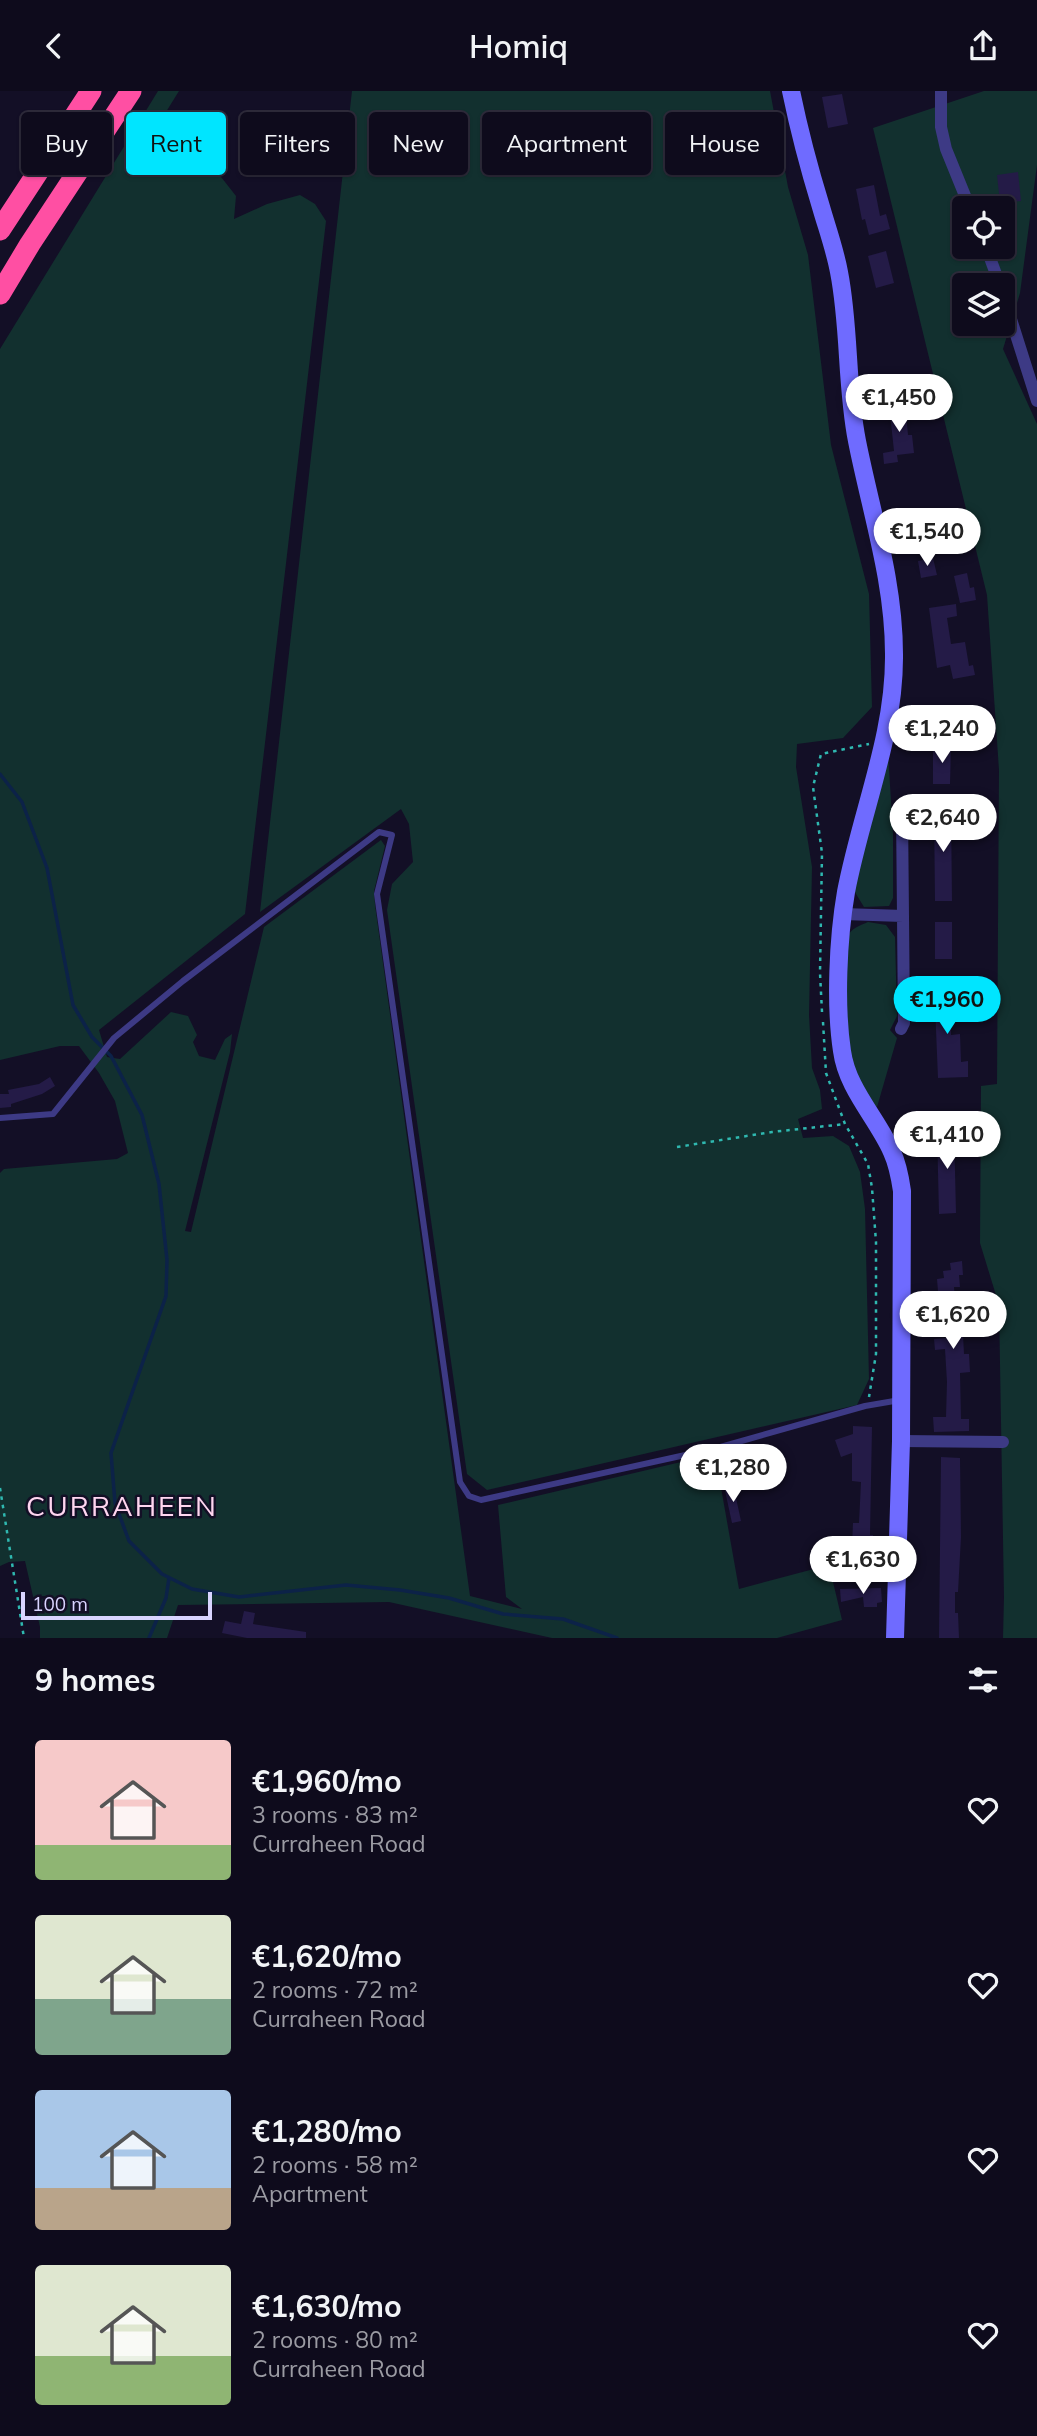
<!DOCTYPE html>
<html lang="en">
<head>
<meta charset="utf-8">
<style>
	:root { --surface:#0e0b1c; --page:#171425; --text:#f1f3f6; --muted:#9b9ba3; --line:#2e2b3b; --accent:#00e5ff }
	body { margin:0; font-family:Mulish,sans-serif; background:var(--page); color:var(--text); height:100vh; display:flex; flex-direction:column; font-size:26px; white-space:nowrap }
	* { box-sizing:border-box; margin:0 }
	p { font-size:23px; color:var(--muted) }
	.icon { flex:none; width:38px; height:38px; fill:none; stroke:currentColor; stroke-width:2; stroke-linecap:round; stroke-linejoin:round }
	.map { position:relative; height:1547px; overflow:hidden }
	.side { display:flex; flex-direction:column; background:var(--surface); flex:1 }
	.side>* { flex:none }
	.guide { position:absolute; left:21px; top:21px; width:996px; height:63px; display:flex; gap:14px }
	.tools { position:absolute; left:952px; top:105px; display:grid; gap:14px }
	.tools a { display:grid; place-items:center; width:63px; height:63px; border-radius:7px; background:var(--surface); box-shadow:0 2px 5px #0004,0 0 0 2px var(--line); font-size:35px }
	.scale { position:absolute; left:21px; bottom:18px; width:191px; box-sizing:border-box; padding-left:7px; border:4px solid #d9d4ff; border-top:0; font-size:19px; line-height:24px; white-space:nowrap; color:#d9d4ff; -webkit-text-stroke:5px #130f26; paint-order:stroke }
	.price { position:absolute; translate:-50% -60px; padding:0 16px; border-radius:24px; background:#fff; color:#222; font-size:23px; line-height:46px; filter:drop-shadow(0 2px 4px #0008) }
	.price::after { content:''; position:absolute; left:50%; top:42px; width:21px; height:16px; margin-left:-10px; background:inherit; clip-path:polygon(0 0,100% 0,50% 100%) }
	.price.active { background:var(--accent); color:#111 }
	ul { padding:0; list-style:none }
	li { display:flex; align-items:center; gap:21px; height:175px; padding:0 35px }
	li span { display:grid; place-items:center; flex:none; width:196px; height:140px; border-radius:7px; color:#555 }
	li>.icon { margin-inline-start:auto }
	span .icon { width:84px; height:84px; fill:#fffc; stroke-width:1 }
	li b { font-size:30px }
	h2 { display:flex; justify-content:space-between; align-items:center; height:84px; padding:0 35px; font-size:30px }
	.tag { padding:0 24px; border-radius:7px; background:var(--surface); box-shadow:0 2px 5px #0004,0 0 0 2px var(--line); font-size:24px; line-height:63px }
	.tag.active { background:var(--accent); color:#111 }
	header { display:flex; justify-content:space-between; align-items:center; height:91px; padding:0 35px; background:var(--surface); font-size:32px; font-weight:600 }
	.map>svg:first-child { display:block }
	.green { fill:#12302f; fill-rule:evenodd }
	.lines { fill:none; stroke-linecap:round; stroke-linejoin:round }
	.stream { stroke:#0c2248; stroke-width:3.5 }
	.building { fill:#241b47 }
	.path { stroke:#2fb8b0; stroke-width:2.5; stroke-dasharray:3.5 5; stroke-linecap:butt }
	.lane { stroke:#3d3a85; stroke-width:6 }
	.street { stroke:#3d3a85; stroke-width:12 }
	.secondary { stroke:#6f6bff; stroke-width:18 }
	.highway { stroke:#ff4fa3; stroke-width:21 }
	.labels { text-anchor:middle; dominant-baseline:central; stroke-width:5; stroke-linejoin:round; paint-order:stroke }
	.quarter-label { font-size:28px; letter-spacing:2px; fill:#ffd6f0; stroke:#130f26 }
</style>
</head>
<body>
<header><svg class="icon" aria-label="back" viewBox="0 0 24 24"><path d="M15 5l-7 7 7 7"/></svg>Homiq<svg class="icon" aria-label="share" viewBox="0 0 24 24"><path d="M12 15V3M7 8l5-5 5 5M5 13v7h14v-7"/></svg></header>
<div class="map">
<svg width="1037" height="1547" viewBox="0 0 1037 1547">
	<rect width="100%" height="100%" fill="#130f26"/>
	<path class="green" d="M 158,0 L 179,0 L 161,29 L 185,40 L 236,105 L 234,128 L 267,113 L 300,104 L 315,113 L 326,130 L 245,823 L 99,939 L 107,966 L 120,968 L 171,921 L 188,925 L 197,944 L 193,951 L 199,965 L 215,969 L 225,948 L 232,943 L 230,961 L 185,1140 L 191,1141 L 264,836 L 381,749 L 385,755 L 374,800 L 375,814 L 470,1505 L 522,1518 L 506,1506 L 498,1414 L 715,1363 L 739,1498 L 829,1474 L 842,1529 L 777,1547 L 552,1547 L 389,1511 L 178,1514 L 167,1547 L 40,1547 L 40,1536 L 25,1470 L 9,1471 L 0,1475 L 0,1082 L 4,1078 L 117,1068 L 128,1062 L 115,1010 L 99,982 L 79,955 L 60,955 L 0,969 L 0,258 Z
		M 352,0 L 770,0 L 788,96 L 808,164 L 831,354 L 869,503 L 872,616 L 843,647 L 797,653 L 796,676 L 812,776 L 809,924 L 812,977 L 820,999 L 822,1018 L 798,1028 L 803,1047 L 833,1045 L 849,1055 L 860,1081 L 865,1118 L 869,1288 L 857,1314 L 487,1399 L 467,1383 L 387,819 L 392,793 L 413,771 L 409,733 L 401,718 L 260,821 Z
		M 984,0 L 1037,0 L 1037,74 L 1020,202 L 1003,258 L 1037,333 L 1037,1547 L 1003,1547 L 1004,1506 L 999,1214 L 980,1152 L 981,995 L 997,993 L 999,679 L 987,504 L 873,37 ZM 964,117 L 1003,117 L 1003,156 L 964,156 ZM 964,194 L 1003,194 L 1003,233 L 964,233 Z
		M 888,662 L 893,742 L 893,807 L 889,815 L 864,816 L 853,798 Z
		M 868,831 L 886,834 L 895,846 L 897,925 L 890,939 L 897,947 L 877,1016 C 844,997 846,924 845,890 C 845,877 843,860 847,847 C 851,837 859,835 868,831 Z"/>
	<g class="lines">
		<path class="stream" d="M 0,683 L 22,711 L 47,777 L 73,914 L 92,946 L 111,965 L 142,1024 L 159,1093 L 167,1169 L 166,1205 L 111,1362 L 115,1412 L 129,1450 L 162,1483 L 192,1498 L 239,1506 L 346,1494 L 400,1499 L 449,1507 L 503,1523 L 563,1528 L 617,1547
			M 149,1547 L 166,1507 L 169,1487"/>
	</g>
	<path class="building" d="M 842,3 L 848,33 L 828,37 L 822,6 Z
		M 1018,81 L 1021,110 L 1000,112 L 997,84 Z
		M 874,94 L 880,125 L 886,123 L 890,138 L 869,144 L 865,128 L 862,129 L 856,98 Z
		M 886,160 L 894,192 L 876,197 L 868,165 Z
		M 905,312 L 908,344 L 912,344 L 914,362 L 897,364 L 898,371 L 884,373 L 883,362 L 894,360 L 889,313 Z
		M 936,420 L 946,449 L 932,454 L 921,425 Z
		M 933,467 L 937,484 L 921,487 L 918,470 Z
		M 967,482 L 970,497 L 974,496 L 976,509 L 960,512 L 954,485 Z
		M 956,513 L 957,525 L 947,527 L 951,553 L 965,551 L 969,575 L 973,574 L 975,584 L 953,588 L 950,574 L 937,577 L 929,517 Z
		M 933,656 L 951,656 L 950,693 L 933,693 Z
		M 934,717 L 951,717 L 952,810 L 935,810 Z
		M 935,831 L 952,831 L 952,868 L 935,868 Z
		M 934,890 L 951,890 L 951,944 L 960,943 L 961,971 L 968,970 L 968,986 L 938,987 Z
		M 50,986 L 55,995 L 42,1003 L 11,1013 L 11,1016 L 0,1017 L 0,1003 L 9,1003 L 8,999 L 39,993 Z
		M 954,1038 L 956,1122 L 939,1123 L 937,1039 Z
		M 962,1170 L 963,1184 L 959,1184 L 960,1196 L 954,1196 L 956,1220 L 967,1219 L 968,1243 L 963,1244 L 964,1263 L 969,1263 L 970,1281 L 960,1282 L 961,1328 L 969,1328 L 969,1340 L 934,1341 L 933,1326 L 946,1326 L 947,1291 L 945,1258 L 935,1259 L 934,1248 L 948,1247 L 945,1213 L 939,1213 L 937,1188 L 944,1187 L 943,1180 L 951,1179 L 950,1172 Z
		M 853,1335 L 872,1336 L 870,1444 L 873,1444 L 873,1455 L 852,1455 L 853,1432 L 859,1432 L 861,1391 L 852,1390 L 852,1362 L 841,1366 L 835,1349 L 853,1343 Z
		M 941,1366 L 960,1367 L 961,1446 L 958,1501 L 955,1501 L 955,1522 L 958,1522 L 959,1547 L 939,1547 Z
		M 733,1393 L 741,1430 L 732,1432 L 724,1395 Z
		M 881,1497 L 882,1511 L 877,1512 L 877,1516 L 864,1516 L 863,1506 L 841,1511 L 840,1498 Z
		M 244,1520 L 255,1522 L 253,1533 L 306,1541 L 306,1547 L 247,1547 L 222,1542 L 225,1530 L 241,1533 Z"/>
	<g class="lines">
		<path class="path" d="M 822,921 L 820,882 L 822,762 L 813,696 L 821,663 L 869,653
			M 823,931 L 826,982 L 845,1033 L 868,1073 L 872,1097 L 876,1151 L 876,1263 L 869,1306
			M 677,1056 L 772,1041 L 845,1033
			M 0,1397 L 24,1547"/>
		<path class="lane" d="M 0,1027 L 53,1023 L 114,947 L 183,890 L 379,741 L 392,744 L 377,803 L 460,1391 L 469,1405 L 481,1409 L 717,1357 L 865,1315 L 900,1309"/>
		<path class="street" d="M 941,0 L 941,36 L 946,58 L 970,117
			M 986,156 L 1000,194
			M 1003,203 L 1037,310
			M 843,823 L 903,825
			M 901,938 L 904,932 L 902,719
			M 901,1350 L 1003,1351"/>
		<path class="secondary" d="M 791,0 C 799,39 809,77 821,116 C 827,137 835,159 839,181 C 850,237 846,295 857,350 C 871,421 894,490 894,563 C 895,645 861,721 846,801 C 838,847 835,914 842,960 C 847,998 877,1027 892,1061 C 898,1074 900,1086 902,1100 L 901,1350 L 895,1547"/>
		<path class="highway" d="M 0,139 L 91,0
			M 0,203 L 30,153 L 131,0"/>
	</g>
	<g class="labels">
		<g class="quarter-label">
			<text x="122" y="1414">CURRAHEEN</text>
		</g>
	</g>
</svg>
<div class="tools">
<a><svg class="icon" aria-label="locate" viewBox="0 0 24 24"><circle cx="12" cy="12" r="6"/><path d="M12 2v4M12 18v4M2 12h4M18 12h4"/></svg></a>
<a><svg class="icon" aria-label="layers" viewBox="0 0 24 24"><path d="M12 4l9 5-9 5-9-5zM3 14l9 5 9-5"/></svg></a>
</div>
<div class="scale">100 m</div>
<b class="price" style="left:899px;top:343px">€1,450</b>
<b class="price" style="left:927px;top:477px">€1,540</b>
<b class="price" style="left:942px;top:674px">€1,240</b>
<b class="price" style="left:943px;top:763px">€2,640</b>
<b class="price active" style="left:947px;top:945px">€1,960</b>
<b class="price" style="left:947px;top:1080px">€1,410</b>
<b class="price" style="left:953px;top:1260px">€1,620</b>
<b class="price" style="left:733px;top:1413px">€1,280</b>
<b class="price" style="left:863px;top:1505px">€1,630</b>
<div class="guide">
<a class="tag">Buy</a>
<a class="tag active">Rent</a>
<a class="tag">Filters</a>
<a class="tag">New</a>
<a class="tag">Apartment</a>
<a class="tag">House</a>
</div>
</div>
<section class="side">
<h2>9 homes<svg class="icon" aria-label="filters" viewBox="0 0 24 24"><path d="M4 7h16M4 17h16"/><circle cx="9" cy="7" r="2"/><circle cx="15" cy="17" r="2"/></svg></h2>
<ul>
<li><span style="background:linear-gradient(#f6c9c9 75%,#8fb573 0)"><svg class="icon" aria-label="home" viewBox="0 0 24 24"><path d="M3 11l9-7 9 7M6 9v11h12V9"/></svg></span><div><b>€1,960/mo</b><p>3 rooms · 83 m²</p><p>Curraheen Road</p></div><svg class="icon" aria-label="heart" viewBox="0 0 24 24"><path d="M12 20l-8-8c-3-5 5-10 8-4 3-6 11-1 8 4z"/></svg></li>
<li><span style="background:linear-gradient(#dfe7d0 60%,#7fa58c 0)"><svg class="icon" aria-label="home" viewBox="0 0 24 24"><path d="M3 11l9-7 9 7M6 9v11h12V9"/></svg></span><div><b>€1,620/mo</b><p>2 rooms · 72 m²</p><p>Curraheen Road</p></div><svg class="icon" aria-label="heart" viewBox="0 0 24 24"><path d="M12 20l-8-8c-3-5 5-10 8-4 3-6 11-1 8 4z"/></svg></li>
<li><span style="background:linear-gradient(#a9c7e8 70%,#b9a48a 0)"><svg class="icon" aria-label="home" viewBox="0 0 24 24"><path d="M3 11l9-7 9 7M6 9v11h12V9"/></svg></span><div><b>€1,280/mo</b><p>2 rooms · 58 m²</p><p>Apartment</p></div><svg class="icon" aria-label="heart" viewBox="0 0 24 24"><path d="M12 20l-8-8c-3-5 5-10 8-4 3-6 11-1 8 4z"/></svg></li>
<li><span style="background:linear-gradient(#dfe7d0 65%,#8fb573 0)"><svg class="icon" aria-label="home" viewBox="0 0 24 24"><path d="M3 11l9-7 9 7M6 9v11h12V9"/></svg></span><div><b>€1,630/mo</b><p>2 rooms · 80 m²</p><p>Curraheen Road</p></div><svg class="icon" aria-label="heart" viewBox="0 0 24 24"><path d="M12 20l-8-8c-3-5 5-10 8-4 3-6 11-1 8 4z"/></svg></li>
</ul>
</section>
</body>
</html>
